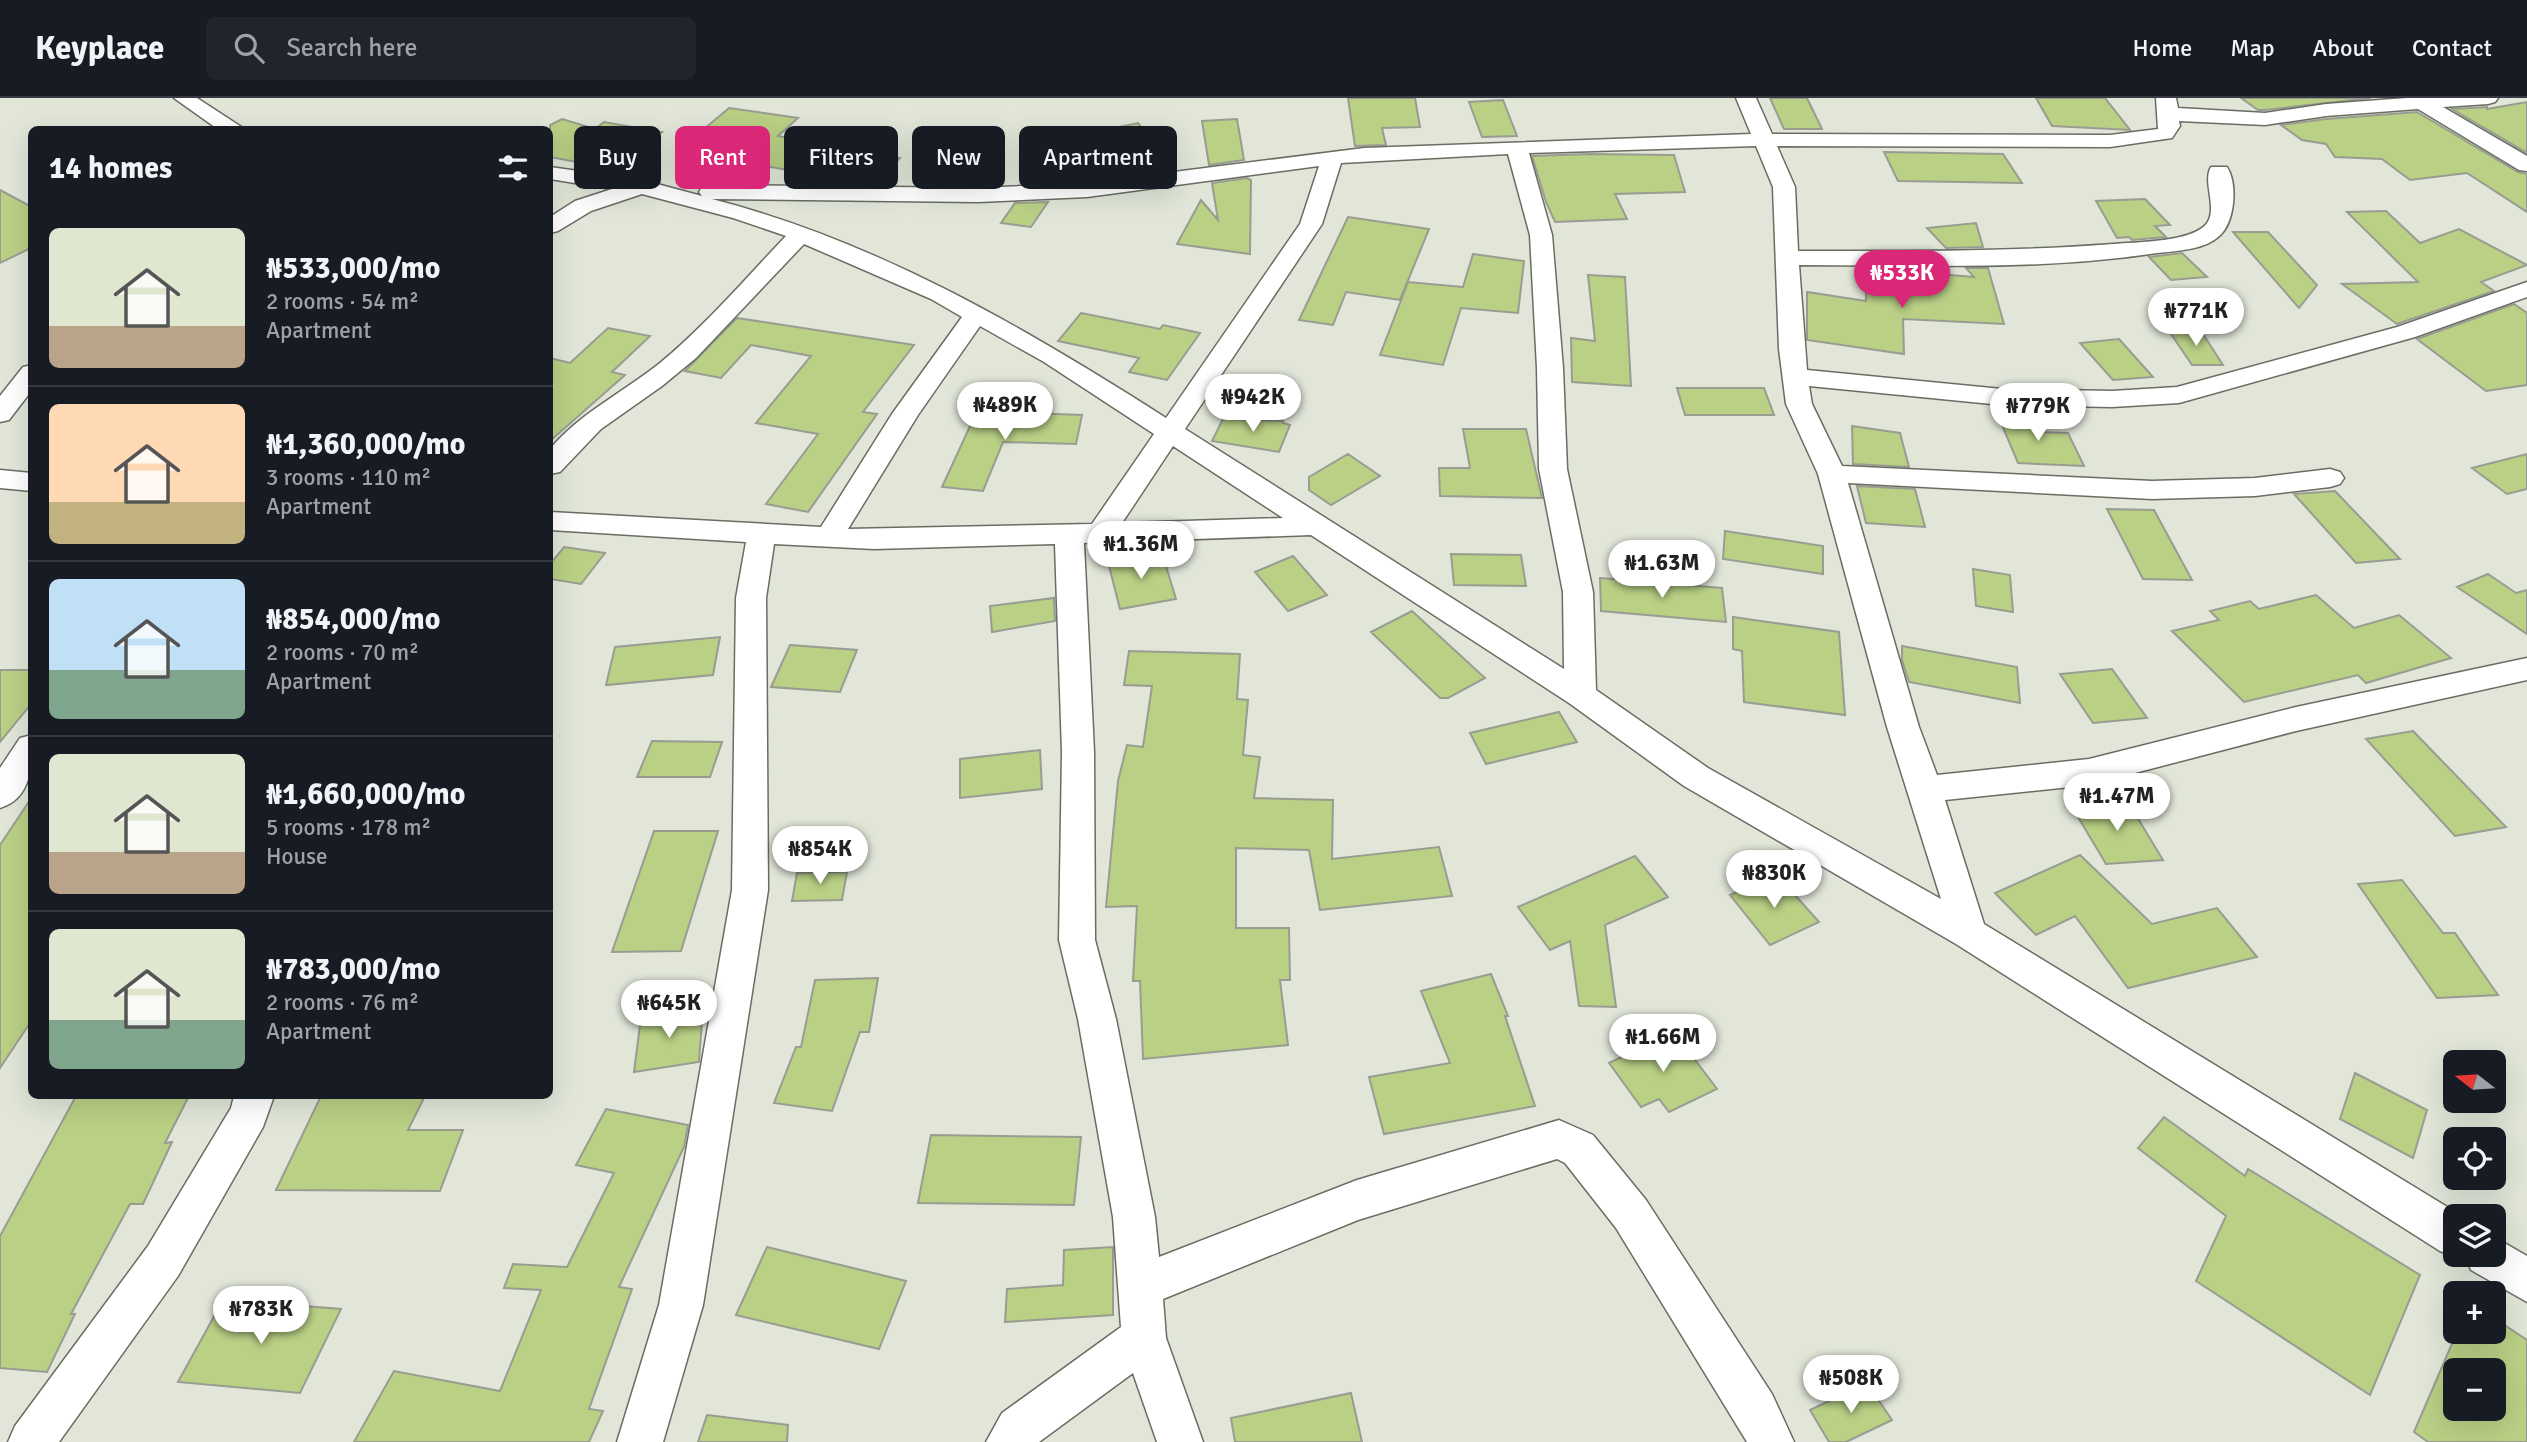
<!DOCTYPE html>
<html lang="en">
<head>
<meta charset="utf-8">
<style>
	:root { --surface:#171b24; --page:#20242c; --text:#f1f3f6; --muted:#9ea1a6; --line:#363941; --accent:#db2777 }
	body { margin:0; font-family:Signika,sans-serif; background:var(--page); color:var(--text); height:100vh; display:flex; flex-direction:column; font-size:26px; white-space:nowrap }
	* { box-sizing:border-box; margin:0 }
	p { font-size:23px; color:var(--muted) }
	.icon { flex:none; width:38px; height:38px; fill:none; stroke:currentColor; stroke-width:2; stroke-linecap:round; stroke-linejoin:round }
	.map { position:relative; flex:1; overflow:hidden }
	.details { position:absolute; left:28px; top:28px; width:525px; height:973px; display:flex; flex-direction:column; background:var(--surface); border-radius:10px; box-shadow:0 7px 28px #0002 }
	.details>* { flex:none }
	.guide { position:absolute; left:574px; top:28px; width:665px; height:63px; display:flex; gap:14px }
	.needle { width:46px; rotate:287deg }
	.tools { position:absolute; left:2443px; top:952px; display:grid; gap:14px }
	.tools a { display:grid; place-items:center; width:63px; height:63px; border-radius:10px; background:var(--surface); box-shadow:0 7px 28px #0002; font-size:35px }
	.price { position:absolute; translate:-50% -60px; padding:0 16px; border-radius:24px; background:#fff; color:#222; font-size:23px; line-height:46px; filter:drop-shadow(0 2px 4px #0008) }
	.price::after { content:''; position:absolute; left:50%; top:42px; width:21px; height:16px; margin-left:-10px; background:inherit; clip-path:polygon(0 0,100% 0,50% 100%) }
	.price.current { background:var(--accent); color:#fff }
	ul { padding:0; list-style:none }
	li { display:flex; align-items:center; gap:21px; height:175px; padding:0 21px }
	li+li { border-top:2px solid var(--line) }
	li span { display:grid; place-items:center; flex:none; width:196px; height:140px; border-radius:10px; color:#555 }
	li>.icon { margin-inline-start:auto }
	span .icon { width:84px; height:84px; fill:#fffc; stroke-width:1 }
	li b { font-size:30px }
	h2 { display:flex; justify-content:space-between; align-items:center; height:84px; padding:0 21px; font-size:30px }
	.chip { padding:0 24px; border-radius:10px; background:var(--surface); box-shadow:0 7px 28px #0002; font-size:24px; line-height:63px }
	.chip.current { background:var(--accent); color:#fff }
	header { display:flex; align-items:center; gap:42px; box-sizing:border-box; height:98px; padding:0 35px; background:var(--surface); border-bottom:2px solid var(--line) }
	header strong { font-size:33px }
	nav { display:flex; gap:38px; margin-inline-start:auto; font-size:24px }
	.search { width:490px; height:63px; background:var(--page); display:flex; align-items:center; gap:18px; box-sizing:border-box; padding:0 24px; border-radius:10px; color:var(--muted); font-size:26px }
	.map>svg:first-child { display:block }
	.building { fill:#b9d085; stroke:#999d91; stroke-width:2; fill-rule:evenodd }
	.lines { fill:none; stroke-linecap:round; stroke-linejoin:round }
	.minor-casing { stroke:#696d62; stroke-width:3 }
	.minor { fill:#fff; fill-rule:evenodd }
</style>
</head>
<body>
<header>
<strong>Keyplace</strong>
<div class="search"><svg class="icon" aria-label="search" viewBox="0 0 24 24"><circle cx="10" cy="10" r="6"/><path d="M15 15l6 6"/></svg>Search here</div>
<nav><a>Home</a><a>Map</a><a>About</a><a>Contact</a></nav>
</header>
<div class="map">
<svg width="2527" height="1344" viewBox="0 0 2527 1344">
	<rect width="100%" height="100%" fill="#e1e6d9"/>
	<path class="building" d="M 1348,0 L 1415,0 L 1420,29 L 1382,30 L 1386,47 L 1355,48 Z
		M 1770,0 L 1807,0 L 1822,31 L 1784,31 Z
		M 2036,0 L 2105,0 L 2130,32 L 2052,28 Z
		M 2241,0 L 2371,0 L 2265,12 L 2258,12 Z
		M 1503,2 L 1517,38 L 1482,39 L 1469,4 Z
		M 2527,4 L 2527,55 L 2452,11 L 2487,9 L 2487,11 Z
		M 729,10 L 798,20 L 778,38 L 815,45 L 811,47 L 900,60 L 876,86 L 868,86 L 754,66 L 756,64 L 679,52 Z
		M 2417,14 L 2518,74 L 2527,76 L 2527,114 L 2467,75 L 2410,82 L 2382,61 L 2335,59 L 2326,46 L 2302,42 L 2281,27 L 2326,21 Z
		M 562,21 L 595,31 L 604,24 L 662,34 L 613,71 L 550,59 L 550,27 Z
		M 1237,21 L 1244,62 L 1209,67 L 1202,23 Z
		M 1138,25 L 1169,63 L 1086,80 L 1063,44 L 1107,35 L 1105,32 Z
		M 1884,54 L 2003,56 L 2022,85 L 1898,83 Z
		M 1589,56 L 1674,57 L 1685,94 L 1615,96 L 1627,121 L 1555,124 L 1546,104 L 1532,58 Z
		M 1247,80 L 1251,82 L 1250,156 L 1177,146 L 1201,102 L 1218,122 L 1212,85 Z
		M 0,92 L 32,109 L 31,150 L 0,165 Z
		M 2145,101 L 2170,127 L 2155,128 L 2166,139 L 2132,142 L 2129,139 L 2117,140 L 2096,103 Z
		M 1048,104 L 1031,129 L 1001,125 L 1015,105 Z
		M 2386,113 L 2420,145 L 2459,131 L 2527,167 L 2481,184 L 2494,193 L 2397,226 L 2342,186 L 2418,184 L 2347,114 Z
		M 1348,119 L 1429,131 L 1400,202 L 1346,194 L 1333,227 L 1299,222 Z
		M 1976,125 L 1983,149 L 1946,150 L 1927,130 Z
		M 2233,134 L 2268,134 L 2317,187 L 2299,210 Z
		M 2182,155 L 2207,179 L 2171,182 L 2149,159 Z
		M 1473,156 L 1524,163 L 1518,215 L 1461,210 L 1443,267 L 1380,257 L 1408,184 L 1463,189 Z
		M 1966,170 L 1988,170 L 2004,226 L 1903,221 L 1904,256 L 1807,242 L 1807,194 L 1866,203 L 1866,192 L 1910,198 L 1904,173 L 1974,179 Z
		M 1588,177 L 1625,179 L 1631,288 L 1572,284 L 1571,240 L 1595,243 Z
		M 2514,206 L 2527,215 L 2527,287 L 2486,293 L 2417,241 Z
		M 1081,215 L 1160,231 L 1163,227 L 1200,235 L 1167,282 L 1129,274 L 1139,260 L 1058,243 Z
		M 737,220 L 914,247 L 863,314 L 877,316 L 808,414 L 766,406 L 818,336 L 756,325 L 811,258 L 751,247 L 721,280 L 685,273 Z
		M 608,230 L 650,238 L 612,274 L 625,277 L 550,343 L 550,260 L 570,265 Z
		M 2169,233 L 2201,233 L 2223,267 L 2192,267 Z
		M 2119,241 L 2153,279 L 2113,282 L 2080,245 Z
		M 1677,290 L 1764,290 L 1774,317 L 1685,317 Z
		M 977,313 L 1082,317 L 1076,346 L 1003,344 L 983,393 L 942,389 Z
		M 1997,315 L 2029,317 L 2037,334 L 2068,335 L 2084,368 L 2018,365 Z
		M 1223,321 L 1283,323 L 1283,325 L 1290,327 L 1279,354 L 1212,343 Z
		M 1852,328 L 1900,335 L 1909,369 L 1853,366 Z
		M 1463,331 L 1526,331 L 1542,400 L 1440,398 L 1439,370 L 1470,370 Z
		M 1348,356 L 1380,378 L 1331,407 L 1309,392 L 1309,379 Z
		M 2527,356 L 2527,391 L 2507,396 L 2472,370 Z
		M 1857,388 L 1915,391 L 1925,429 L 1866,425 Z
		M 2335,393 L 2400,461 L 2356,465 L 2294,396 Z
		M 2107,411 L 2154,412 L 2192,482 L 2143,481 Z
		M 1725,433 L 1823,448 L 1823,476 L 1723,461 Z
		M 564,449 L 605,455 L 581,486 L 550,481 L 550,466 Z
		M 1162,455 L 1176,501 L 1120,511 L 1108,464 Z
		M 1451,456 L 1521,457 L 1526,488 L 1454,487 Z
		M 1293,458 L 1327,497 L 1288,513 L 1255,474 Z
		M 1973,471 L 2010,477 L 2013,514 L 1976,508 Z
		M 2488,476 L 2516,495 L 2527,492 L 2527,536 L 2457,489 Z
		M 1600,480 L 1722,490 L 1726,524 L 1601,513 Z
		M 2316,497 L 2354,530 L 2399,517 L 2451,560 L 2366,585 L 2358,577 L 2244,604 L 2172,533 L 2219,522 L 2210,513 L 2250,503 L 2259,511 Z
		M 1054,500 L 1055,523 L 992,534 L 990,508 Z
		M 1412,513 L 1485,580 L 1448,600 L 1440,600 L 1371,534 Z
		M 1733,519 L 1839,534 L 1845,617 L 1744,604 L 1742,553 L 1733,551 Z
		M 720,539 L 713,577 L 606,587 L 615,549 Z
		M 790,547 L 857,552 L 840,594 L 771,589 Z
		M 1902,548 L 2017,569 L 2020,605 L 1909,584 L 1902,562 Z
		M 1129,553 L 1240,556 L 1237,601 L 1248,602 L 1243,657 L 1260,659 L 1254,700 L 1333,702 L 1332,761 L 1439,749 L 1452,798 L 1320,812 L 1309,752 L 1236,750 L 1236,830 L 1289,830 L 1290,882 L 1280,882 L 1288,947 L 1143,961 L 1140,883 L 1133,883 L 1137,808 L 1106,809 L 1118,683 L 1127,647 L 1143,649 L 1152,588 L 1124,587 Z
		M 2112,571 L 2147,620 L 2093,625 L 2060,576 Z
		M 0,572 L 32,572 L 32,605 L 0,644 Z
		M 1559,614 L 1577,644 L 1486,666 L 1470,635 Z
		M 2413,633 L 2506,729 L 2455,738 L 2366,641 Z
		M 652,643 L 722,644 L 710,679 L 637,679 Z
		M 1040,652 L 1042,691 L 960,700 L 960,661 Z
		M 32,699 L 32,922 L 0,970 L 0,747 Z
		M 2128,704 L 2163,762 L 2106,766 L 2072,709 Z
		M 654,733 L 718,733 L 681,853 L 612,854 Z
		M 2080,757 L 2152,826 L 2217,810 L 2257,859 L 2128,890 L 2075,818 L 2036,837 L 1995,795 Z
		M 1635,758 L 1668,799 L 1605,827 L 1616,909 L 1579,908 L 1570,843 L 1550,852 L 1518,809 Z
		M 847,774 L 842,802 L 792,803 L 797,775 Z
		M 1777,777 L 1819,824 L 1770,847 L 1730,797 Z
		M 2402,782 L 2443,835 L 2455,835 L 2498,897 L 2437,900 L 2358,786 Z
		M 1491,876 L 1508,918 L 1505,918 L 1535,1008 L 1384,1036 L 1369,979 L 1450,965 L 1421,893 Z
		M 878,880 L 869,934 L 860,934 L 832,1013 L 774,1005 L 796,949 L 801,949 L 815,882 Z
		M 703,909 L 699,964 L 634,974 L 641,919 Z
		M 1674,934 L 1717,991 L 1669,1014 L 1659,1001 L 1641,1009 L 1609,965 Z
		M 2355,975 L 2427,1012 L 2413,1060 L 2340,1021 Z
		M 76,998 L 189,998 L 165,1045 L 172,1044 L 143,1106 L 130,1106 L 71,1216 L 75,1216 L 47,1274 L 0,1270 L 0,1138 Z
		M 321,998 L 425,998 L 408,1032 L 463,1032 L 440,1093 L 276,1092 Z
		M 606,1011 L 688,1027 L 684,1049 L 619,1189 L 632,1191 L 589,1311 L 603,1313 L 589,1344 L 354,1344 L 394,1273 L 500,1293 L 541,1192 L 504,1190 L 513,1166 L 567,1169 L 614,1075 L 576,1067 Z
		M 2164,1019 L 2245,1078 L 2248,1071 L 2420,1177 L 2370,1297 L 2196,1183 L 2226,1118 L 2138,1050 Z
		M 931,1037 L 1081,1039 L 1074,1107 L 918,1105 Z
		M 767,1149 L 906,1183 L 879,1251 L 736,1217 Z
		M 1113,1149 L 1113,1217 L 1005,1224 L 1007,1191 L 1063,1187 L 1064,1152 Z
		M 223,1202 L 341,1211 L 300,1295 L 178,1284 Z
		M 2494,1220 L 2527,1242 L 2527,1344 L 2428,1344 L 2414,1334 L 2457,1234 L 2494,1234 ZM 2455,1272 L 2494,1272 L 2494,1311 L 2455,1311 Z
		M 1867,1285 L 1892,1322 L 1846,1344 L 1829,1344 L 1810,1312 Z
		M 1351,1295 L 1362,1344 L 1235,1344 L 1231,1320 Z
		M 707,1317 L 788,1327 L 787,1344 L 698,1344 Z"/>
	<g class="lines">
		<g class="minor-casing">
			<path id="minor" d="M 174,0 L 197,0 L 246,32 L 219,32 Z
				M 1736,0 L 1756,0 L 1772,36 L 2110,37 L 2158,31 L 2156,0 L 2176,0 L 2178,10 L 2265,15 L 2326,6 L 2407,0 L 2498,0 L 2495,4 L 2488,6 L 2443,9 L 2527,58 L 2527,73 L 2519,72 L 2418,11 L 2326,18 L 2265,27 L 2179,23 L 2180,28 L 2172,40 L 2110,49 L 1777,48 L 1795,89 L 1798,153 C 1903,153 2008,154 2113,146 C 2136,144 2183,144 2202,130 C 2222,116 2201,85 2211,69 L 2227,69 C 2238,86 2235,126 2218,139 C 2203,152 2176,153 2157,155 C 2040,173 1917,167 1799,167 L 1807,272 L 2002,291 L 2112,293 L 2177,289 L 2397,229 L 2527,184 L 2527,199 L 2415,239 L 2179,305 L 2112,309 L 2002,307 L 1809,288 L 1812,306 L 1842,368 L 2152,383 L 2255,380 L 2330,371 L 2340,374 L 2344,380 L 2340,386 L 2330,389 L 2255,398 L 2152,401 L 1848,385 L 1919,629 L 1937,677 L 2089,661 L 2296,609 L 2527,560 L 2527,582 L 2296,633 L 2089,687 L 1945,702 L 1984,826 L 2462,1118 L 2455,1118 L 2455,1157 L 2460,1157 L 2455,1159 L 2440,1153 L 1956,846 L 1684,688 L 1569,605 L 1311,437 L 1084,445 L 1094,654 L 1095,842 L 1116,921 L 1155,1119 L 1159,1159 L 1357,1082 L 1559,1022 L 1593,1037 L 1646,1102 L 1772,1296 L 1794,1344 L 1747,1344 L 1616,1130 L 1565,1065 L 1557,1061 L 1358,1122 L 1163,1201 L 1166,1240 L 1203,1344 L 1157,1344 L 1133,1275 L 1039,1344 L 986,1344 L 1002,1315 L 1121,1229 L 1113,1119 L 1078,921 L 1059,842 L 1062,654 L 1055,446 L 874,451 L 774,446 L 766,500 L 768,792 L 703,1207 L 663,1344 L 617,1344 L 659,1207 L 732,792 L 736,500 L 746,444 L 550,432 L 550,414 L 821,429 L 892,316 L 962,219 L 931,201 L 804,146 L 696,260 L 662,288 L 601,331 L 560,374 L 550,376 L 550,351 C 580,315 624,294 660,265 C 706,227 745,181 786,138 L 733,120 L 642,96 L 591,113 L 558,133 L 550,135 L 550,119 L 575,103 L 612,91 L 550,81 L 550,69 L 642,82 L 702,98 L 699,94 L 702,89 L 710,87 L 978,90 L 1087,85 L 1364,50 L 1751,36 ZM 1756,48 L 1773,89 L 1779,251 L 1786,306 L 1818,376 L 1887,629 L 1941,801 L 1708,670 L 1596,592 L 1593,494 L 1567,371 L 1563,270 L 1552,137 L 1529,55 ZM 1508,56 L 1530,137 L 1537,270 L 1539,371 L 1563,494 L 1564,571 L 1185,331 L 1322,126 L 1341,65 ZM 1319,68 L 1300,126 L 1166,320 C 1024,229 876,143 712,101 L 978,104 L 1087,99 ZM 980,228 L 1044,264 L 1154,336 L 1092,426 L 848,431 L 918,317 ZM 1173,348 L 1283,420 L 1122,425 Z
				M 32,267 L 32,292 L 9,322 L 0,324 L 0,298 L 23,269 Z
				M 0,372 L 32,375 L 32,393 L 0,390 Z
				M 32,637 C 32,665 33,700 0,710 L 0,670 L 20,640 Z
				M 234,998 L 274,998 L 263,1029 L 178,1178 L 59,1344 L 8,1344 L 15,1328 L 148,1148 L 231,1010 Z
				M 2494,1139 L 2527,1158 L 2527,1204 L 2471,1172 L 2465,1157 L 2494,1157 Z"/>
		</g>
		<use href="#minor" class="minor"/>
	</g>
</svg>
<div class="tools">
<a><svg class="needle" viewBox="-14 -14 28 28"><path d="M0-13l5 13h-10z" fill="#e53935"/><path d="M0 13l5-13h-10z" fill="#9ea1a6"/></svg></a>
<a><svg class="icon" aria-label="locate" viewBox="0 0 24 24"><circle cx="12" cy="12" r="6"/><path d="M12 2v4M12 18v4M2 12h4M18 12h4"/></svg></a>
<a><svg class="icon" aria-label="layers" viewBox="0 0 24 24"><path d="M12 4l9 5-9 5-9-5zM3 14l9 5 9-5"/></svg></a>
<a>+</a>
<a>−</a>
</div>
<b class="price current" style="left:1902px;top:212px">₦533K</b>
<b class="price" style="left:2196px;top:250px">₦771K</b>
<b class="price" style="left:1253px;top:336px">₦942K</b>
<b class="price" style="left:1005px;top:344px">₦489K</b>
<b class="price" style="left:2038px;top:345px">₦779K</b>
<b class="price" style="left:1141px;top:483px">₦1.36M</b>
<b class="price" style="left:1662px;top:502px">₦1.63M</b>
<b class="price" style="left:2117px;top:735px">₦1.47M</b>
<b class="price" style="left:820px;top:788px">₦854K</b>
<b class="price" style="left:1774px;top:812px">₦830K</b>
<b class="price" style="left:669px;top:942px">₦645K</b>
<b class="price" style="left:1663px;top:976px">₦1.66M</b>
<b class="price" style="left:261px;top:1248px">₦783K</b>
<b class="price" style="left:1851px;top:1317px">₦508K</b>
<div class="guide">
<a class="chip">Buy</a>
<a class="chip current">Rent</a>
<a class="chip">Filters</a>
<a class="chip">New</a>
<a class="chip">Apartment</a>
</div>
<section class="details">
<h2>14 homes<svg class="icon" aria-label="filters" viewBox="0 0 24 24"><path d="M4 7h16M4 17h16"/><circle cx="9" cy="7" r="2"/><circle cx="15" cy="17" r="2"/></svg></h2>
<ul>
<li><span style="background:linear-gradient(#dfe7d0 70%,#b9a48a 0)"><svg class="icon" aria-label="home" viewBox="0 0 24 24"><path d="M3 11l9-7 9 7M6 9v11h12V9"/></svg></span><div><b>₦533,000/mo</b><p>2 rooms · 54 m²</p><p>Apartment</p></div></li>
<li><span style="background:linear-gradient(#ffd9b3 70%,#c2b280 0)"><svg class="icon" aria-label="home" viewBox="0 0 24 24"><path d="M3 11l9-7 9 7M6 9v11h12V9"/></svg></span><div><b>₦1,360,000/mo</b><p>3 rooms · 110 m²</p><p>Apartment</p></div></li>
<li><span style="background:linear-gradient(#bfe0f5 65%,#7fa58c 0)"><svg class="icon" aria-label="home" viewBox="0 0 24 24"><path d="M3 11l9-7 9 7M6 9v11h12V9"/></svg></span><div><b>₦854,000/mo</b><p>2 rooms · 70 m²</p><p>Apartment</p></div></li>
<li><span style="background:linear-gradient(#dfe7d0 70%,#b9a48a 0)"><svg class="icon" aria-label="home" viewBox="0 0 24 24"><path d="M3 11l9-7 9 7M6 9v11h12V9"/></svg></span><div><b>₦1,660,000/mo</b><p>5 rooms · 178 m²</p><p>House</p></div></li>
<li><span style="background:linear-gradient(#dfe7d0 65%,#7fa58c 0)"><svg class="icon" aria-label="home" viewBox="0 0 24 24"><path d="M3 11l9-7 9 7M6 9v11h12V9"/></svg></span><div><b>₦783,000/mo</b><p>2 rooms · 76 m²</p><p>Apartment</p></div></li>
</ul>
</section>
</div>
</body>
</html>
